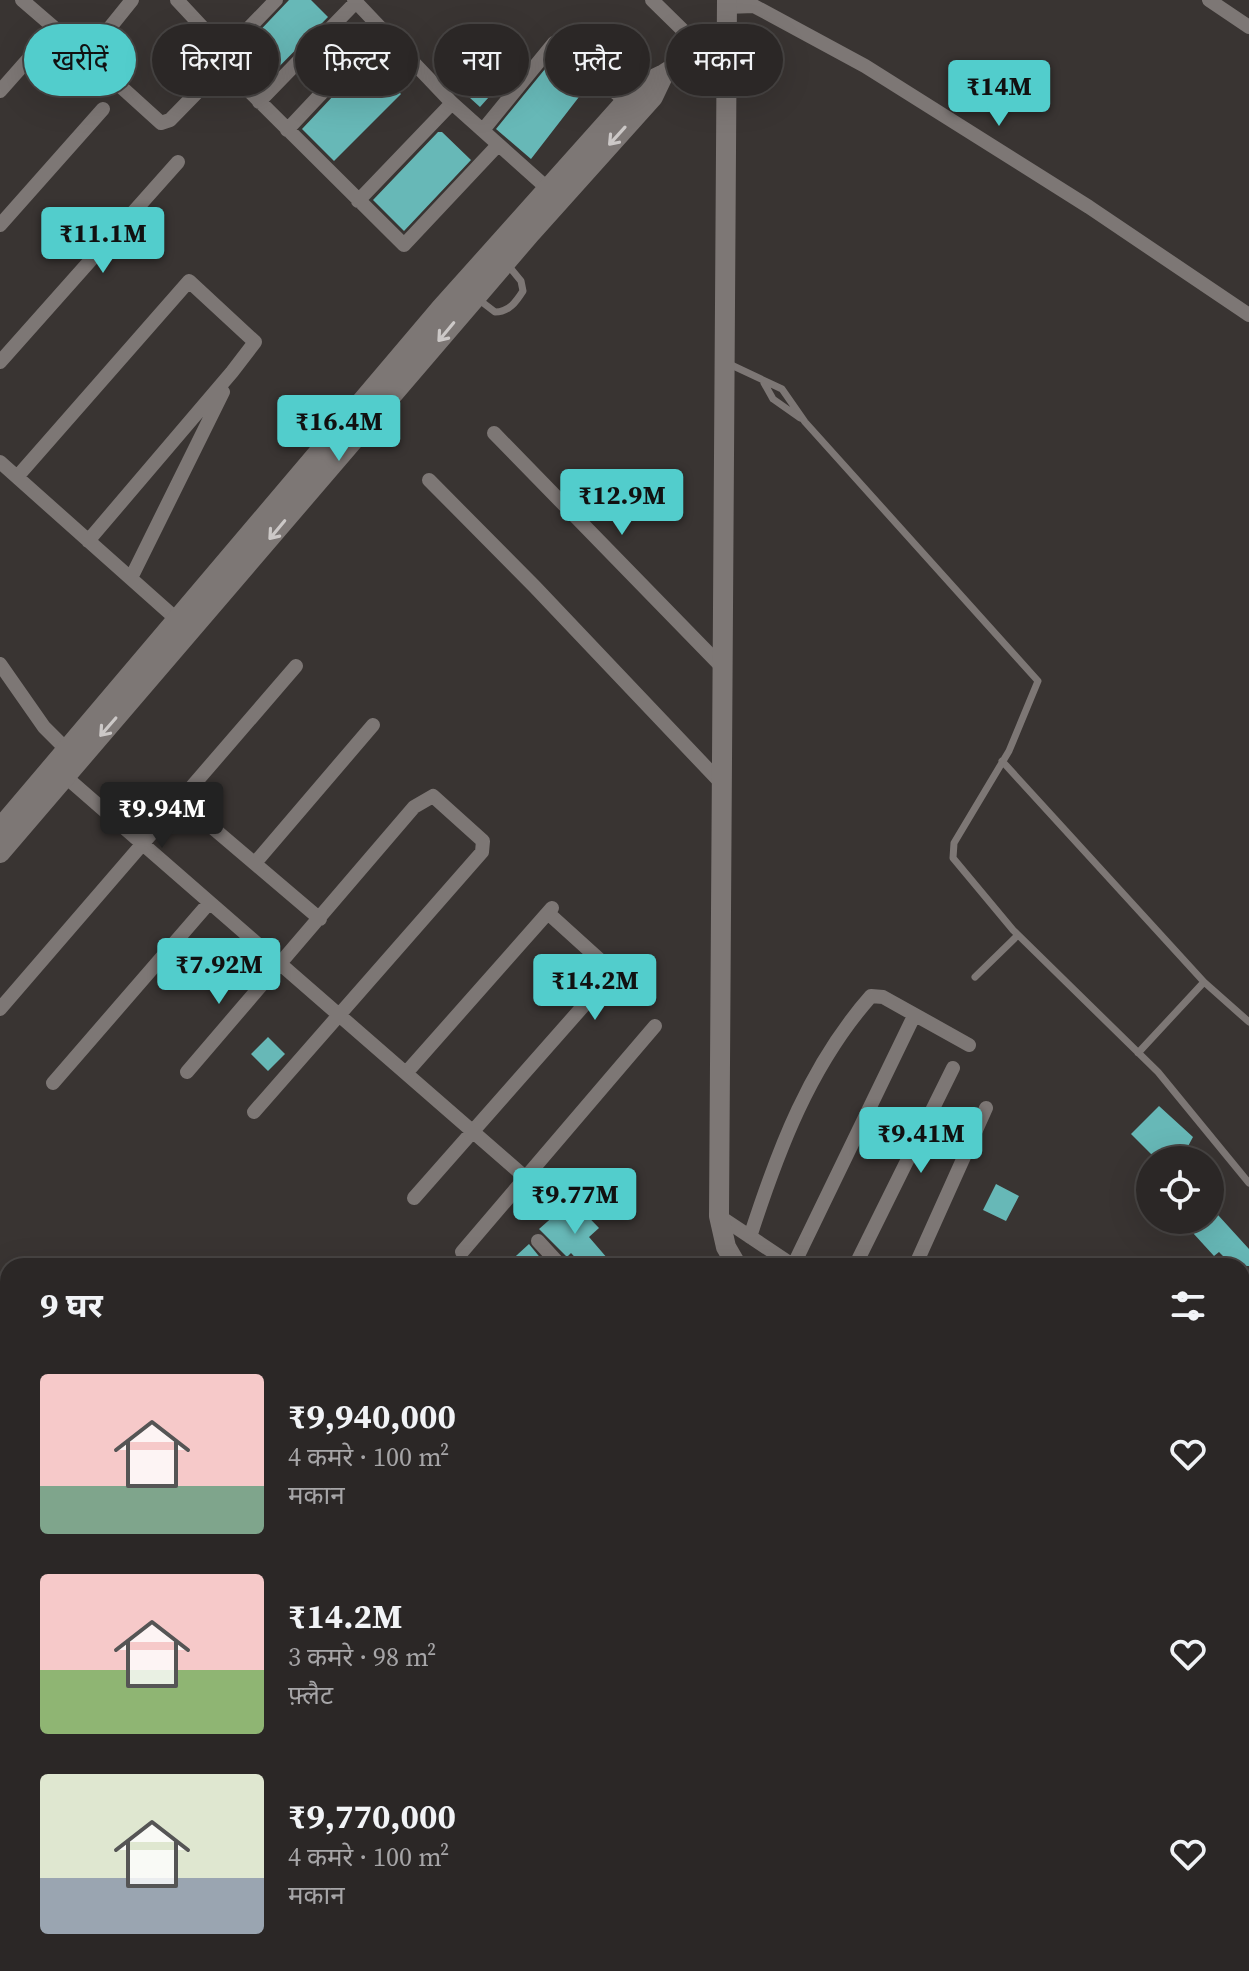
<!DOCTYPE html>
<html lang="hi">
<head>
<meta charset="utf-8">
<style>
	:root { --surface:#2b2726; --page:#373332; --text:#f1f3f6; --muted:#a6a5a7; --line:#474443; --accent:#52cdcc }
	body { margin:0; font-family:"Source Serif 4","Noto Sans Devanagari",serif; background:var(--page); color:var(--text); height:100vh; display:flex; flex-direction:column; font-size:30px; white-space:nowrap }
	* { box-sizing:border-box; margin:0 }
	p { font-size:26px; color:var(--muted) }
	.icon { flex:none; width:44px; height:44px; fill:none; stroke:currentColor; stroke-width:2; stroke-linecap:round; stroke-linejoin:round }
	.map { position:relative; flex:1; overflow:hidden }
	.side { position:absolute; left:0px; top:1258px; width:1250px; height:714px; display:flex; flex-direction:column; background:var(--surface); border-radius:24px 24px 0 0; box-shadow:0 8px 32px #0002,0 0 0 2px var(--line) }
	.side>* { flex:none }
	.hud { position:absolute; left:24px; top:24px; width:800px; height:72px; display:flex; gap:16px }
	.tools { position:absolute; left:1136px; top:1146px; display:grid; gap:16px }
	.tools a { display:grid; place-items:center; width:88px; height:88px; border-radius:50%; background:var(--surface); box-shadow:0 8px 32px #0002,0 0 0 2px var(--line); font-size:40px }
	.price { position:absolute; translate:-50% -68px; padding:0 18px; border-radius:8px; background:var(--accent); color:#111; font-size:26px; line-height:52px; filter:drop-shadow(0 2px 4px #0008) }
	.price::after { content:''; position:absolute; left:50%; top:48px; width:24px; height:18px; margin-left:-12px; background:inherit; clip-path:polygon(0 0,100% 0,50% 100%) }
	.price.current { background:#222; color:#fff }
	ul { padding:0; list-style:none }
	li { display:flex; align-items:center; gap:24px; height:200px; padding:0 40px }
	li span { display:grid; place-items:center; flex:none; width:224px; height:160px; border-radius:8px; color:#555 }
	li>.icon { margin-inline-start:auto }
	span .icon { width:96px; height:96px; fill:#fffc; stroke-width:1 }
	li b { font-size:34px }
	h2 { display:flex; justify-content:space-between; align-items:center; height:96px; padding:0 40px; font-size:34px }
	.tag { padding:0 28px; border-radius:36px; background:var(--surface); box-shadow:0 8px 32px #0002,0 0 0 2px var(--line); font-size:28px; line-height:72px }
	.tag.current { background:var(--accent); color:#111 }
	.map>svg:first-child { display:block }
	.building { fill:#67b8b7 }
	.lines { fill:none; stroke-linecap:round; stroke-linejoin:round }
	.lane { stroke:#7d7775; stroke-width:7 }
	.street { stroke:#7d7775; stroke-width:14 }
	.secondary { stroke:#7d7775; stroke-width:20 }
	.oneway { stroke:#ccc8c7 }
</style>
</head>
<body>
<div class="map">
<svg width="1249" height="1971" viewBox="0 0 1249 1971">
	<rect width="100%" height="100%" fill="#393432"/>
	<path class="building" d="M 289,0 L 311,0 L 328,17 L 259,87 L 232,60 Z
		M 461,57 L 497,88 L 480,107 L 449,79 L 457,70 L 452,66 Z
		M 554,58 L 589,84 L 531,159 L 496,129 Z
		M 367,60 L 401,94 L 334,161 L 302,129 Z
		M 438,132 L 442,132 L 471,160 L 404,231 L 373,200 Z
		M 268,1037 L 285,1054 L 268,1071 L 251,1054 Z
		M 1159,1106 L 1193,1137 L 1186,1150 L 1189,1154 L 1183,1160 L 1157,1160 L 1131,1134 Z
		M 996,1184 L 1019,1196 L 1006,1221 L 983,1210 Z
		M 572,1200 L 599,1228 L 589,1237 L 614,1266 L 583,1266 L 571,1253 L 567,1257 L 539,1229 Z
		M 1218,1215 L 1249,1249 L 1249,1266 L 1233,1266 L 1219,1252 L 1214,1256 L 1193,1233 L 1201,1226 L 1196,1220 L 1212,1220 Z
		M 529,1244 L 547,1266 L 505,1266 Z"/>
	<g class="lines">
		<path class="lane" d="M 478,299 L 495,312 C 509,312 516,302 523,291 L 521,281 L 507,264
			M 727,363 L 782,389 L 805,422 L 1038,681 L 1009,751 L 954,843 L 953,858 L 1013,930 L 1158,1072 L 1249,1183
			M 764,383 L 773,399 L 800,418
			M 1002,761 L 1204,982 L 1249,1022
			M 975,977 L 1018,935
			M 1138,1053 L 1204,982"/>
		<path class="street" d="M 22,0 L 87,56
			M 132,0 L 87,56 L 161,123 L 170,120 L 210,79 L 218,60 L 404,245 L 498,145
			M 177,0 L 205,30 L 218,60 L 276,0
			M 354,0 L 452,103 L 547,188
			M 652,0 L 701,48
			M 1209,0 L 1249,27
			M 726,7 L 754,6 L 865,66 L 1089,207 L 1249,315
			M 0,91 L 39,47
			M 259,102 L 356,2
			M 287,130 L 382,29
			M 483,130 L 554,43 L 626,101
			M 358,201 L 452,103
			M 0,225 L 103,109
			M 0,362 L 178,162
			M 494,433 L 723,668
			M 0,462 L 182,624
			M 17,477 L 189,281 L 255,342 L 232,372 L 88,541
			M 429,480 L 535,587 L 722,784
			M 131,578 L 223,392
			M 0,664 L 44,727 L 73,756
			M 59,771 L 526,1178
			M 180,800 L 320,919
			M 255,863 L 373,725
			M 0,1009 L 296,666
			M 187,1072 L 414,807 L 433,796 L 483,841 L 482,852 L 254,1112
			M 406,1073 L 552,908
			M 53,1083 L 209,903
			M 414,1198 L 608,978 L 607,968 L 601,961 L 548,913
			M 719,1216 L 794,1266
			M 750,1237 C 778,1150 810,1065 871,996 L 883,997 L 969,1045
			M 538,1241 L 561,1266
			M 462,1252 L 655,1026
			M 793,1266 L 914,1016
			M 855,1266 L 953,1068
			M 915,1266 L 986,1108
			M 0,1874 L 8,1864
			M 177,1971 L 179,1964
			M 591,1971 L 593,1964"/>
		<path class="secondary" d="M 727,0 L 719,1216 L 726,1247 L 737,1266
			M 0,828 L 440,309 L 626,101 L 641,85 L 664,74 L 727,34
			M 0,853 L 531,233 L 653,97 L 664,74
			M 819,1964 L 822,1971
			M 846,1964 L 849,1971"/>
	</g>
	<defs><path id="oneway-shaft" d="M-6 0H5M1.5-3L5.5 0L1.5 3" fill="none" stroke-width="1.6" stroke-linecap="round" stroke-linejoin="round" transform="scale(2)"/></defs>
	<g class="oneway">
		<use href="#oneway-shaft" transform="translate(617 136) rotate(132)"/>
		<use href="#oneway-shaft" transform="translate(446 332) rotate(130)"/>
		<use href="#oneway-shaft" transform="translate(277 530) rotate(130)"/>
		<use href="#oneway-shaft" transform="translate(108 727) rotate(131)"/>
	</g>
</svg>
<div class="tools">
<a><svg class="icon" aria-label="locate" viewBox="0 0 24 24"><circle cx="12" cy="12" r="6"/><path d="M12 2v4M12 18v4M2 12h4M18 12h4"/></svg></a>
</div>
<b class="price" style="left:999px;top:128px">₹14M</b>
<b class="price" style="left:103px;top:275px">₹11.1M</b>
<b class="price" style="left:339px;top:463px">₹16.4M</b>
<b class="price" style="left:622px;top:537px">₹12.9M</b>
<b class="price current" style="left:162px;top:850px">₹9.94M</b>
<b class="price" style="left:219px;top:1006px">₹7.92M</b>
<b class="price" style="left:595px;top:1022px">₹14.2M</b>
<b class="price" style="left:921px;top:1175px">₹9.41M</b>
<b class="price" style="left:575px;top:1236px">₹9.77M</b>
<div class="hud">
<a class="tag current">खरीदें</a>
<a class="tag">किराया</a>
<a class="tag">फ़िल्टर</a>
<a class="tag">नया</a>
<a class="tag">फ़्लैट</a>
<a class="tag">मकान</a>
</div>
<section class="side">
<h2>9 घर<svg class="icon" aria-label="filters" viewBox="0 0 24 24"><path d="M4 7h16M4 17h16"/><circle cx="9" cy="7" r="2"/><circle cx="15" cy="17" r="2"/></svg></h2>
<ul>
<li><span style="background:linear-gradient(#f6c9c9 70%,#7fa58c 0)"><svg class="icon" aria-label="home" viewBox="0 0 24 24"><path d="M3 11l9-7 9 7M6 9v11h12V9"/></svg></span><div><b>₹9,940,000</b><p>4 कमरे · 100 m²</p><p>मकान</p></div><svg class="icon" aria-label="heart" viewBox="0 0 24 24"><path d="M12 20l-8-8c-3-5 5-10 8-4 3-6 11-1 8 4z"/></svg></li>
<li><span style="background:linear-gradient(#f6c9c9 60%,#8fb573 0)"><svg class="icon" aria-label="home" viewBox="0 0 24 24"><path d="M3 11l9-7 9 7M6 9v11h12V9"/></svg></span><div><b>₹14.2M</b><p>3 कमरे · 98 m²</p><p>फ़्लैट</p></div><svg class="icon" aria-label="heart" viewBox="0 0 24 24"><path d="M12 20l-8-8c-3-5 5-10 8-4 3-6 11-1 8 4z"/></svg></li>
<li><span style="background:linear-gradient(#dfe7d0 65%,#9aa5b1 0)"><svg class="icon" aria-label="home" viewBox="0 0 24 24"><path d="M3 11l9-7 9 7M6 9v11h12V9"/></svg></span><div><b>₹9,770,000</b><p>4 कमरे · 100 m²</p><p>मकान</p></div><svg class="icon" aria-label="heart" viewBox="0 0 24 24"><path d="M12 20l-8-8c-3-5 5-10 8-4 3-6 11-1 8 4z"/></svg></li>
</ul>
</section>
</div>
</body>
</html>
